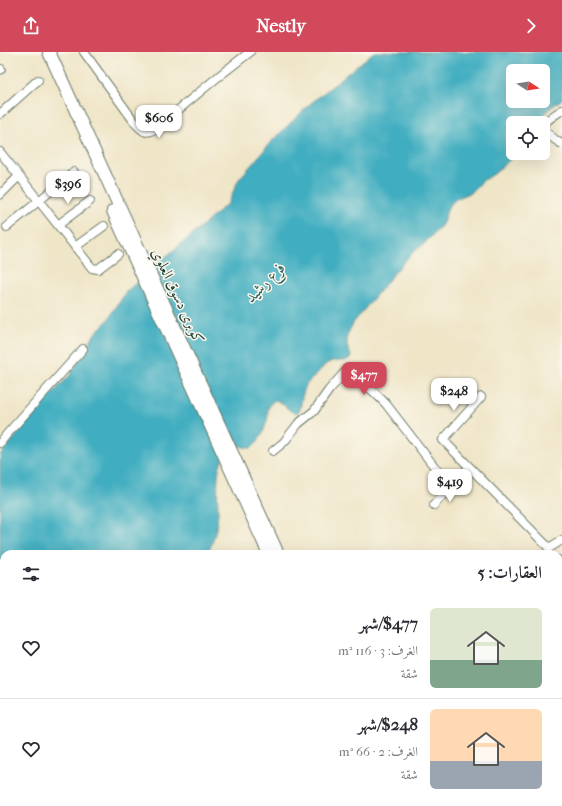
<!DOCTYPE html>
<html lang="ar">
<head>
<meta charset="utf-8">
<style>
	:root { --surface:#fff; --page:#f7f7f7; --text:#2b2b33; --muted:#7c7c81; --line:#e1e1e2; --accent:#d1495b }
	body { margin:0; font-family:"IM FELL French Canon",Amiri,serif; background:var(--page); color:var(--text); direction:rtl; height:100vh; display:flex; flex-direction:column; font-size:15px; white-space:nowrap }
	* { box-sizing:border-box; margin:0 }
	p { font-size:13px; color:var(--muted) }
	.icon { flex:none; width:22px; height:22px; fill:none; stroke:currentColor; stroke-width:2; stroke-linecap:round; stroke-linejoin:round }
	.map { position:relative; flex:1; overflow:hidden; direction:ltr }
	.panel { position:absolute; left:0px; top:498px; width:562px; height:256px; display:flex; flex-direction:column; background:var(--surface); border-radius:12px 12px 0 0; box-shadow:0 4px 16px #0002; direction:rtl }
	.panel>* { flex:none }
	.needle { width:26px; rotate:102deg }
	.controls { position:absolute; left:506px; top:12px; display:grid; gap:8px }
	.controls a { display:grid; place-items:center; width:44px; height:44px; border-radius:6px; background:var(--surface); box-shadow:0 4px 16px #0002; font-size:20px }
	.price { position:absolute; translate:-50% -34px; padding:0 9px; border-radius:8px; background:#fff; color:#222; font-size:13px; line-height:26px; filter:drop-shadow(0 1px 2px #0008) }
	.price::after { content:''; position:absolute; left:50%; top:24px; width:12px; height:9px; margin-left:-6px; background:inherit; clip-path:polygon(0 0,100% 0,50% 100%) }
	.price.selected { background:var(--accent); color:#fff }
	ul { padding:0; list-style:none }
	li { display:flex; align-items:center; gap:12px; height:100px; padding:0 20px }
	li+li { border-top:1px solid var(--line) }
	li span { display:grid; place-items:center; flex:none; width:112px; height:80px; border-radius:6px; color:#555 }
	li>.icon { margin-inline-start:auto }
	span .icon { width:48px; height:48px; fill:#fffc; stroke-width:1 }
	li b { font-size:17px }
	h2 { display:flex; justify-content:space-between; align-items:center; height:48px; padding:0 20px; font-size:17px }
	header { display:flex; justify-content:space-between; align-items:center; height:52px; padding:0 20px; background:var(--accent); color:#fff; font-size:18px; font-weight:700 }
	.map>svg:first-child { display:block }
	.water { fill:#41adc0; stroke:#30757a; fill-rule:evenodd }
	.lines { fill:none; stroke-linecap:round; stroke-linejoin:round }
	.minor-casing { stroke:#687867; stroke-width:10 }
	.highway-casing { stroke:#687867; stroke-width:14 }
	.minor { stroke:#fff; stroke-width:8 }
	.highway { stroke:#fff; stroke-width:12 }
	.labels { text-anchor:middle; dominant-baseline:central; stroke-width:3; stroke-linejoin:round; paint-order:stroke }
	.street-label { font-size:15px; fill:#1f3d34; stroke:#fbf7ec }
	.water-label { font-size:16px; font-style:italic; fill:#295f5e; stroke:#fbf7ec }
</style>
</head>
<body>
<header><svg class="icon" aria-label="forward" viewBox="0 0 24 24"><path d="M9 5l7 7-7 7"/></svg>Nestly<svg class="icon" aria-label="share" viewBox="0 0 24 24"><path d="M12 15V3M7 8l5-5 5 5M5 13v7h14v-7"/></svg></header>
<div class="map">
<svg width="562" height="754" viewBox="0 0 562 754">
	<rect width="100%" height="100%" fill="#fbf7ec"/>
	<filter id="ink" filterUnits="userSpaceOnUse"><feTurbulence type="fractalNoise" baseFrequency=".025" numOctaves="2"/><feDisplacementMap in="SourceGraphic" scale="8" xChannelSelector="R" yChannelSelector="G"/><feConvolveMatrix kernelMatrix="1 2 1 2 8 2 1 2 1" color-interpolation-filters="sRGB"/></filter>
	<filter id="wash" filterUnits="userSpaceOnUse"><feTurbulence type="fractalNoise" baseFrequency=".012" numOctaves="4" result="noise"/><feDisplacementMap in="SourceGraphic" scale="16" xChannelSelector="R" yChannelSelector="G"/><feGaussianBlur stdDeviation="0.9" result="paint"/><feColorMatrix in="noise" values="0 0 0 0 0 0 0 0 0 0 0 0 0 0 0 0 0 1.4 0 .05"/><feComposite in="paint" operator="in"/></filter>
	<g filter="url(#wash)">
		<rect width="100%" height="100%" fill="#efe5c7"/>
		<path class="water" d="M 374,0 L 562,0 L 562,47 C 554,53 542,63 538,71 L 513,71 L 513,101 L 520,101 L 514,104 L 494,122 L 482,129 L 477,135 L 472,140 L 456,147 L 448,155 L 446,161 L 445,167 L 441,174 L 425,191 L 410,203 L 394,221 L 354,270 L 347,283 L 347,295 L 350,301 L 351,304 L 349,307 L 344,309 L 332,309 L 326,312 L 306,333 L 302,345 L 300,358 L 297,361 C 288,361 284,350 275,348 C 273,350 270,351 269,355 C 267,358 268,361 268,364 C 266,375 260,389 252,396 C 246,397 240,392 234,395 C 233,396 231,398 230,400 C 228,402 225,404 223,406 C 215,419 218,446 218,461 C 217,475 214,490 207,502 L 4,502 L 4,737 L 0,742 L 0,403 L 44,350 L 70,323 L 95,281 L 108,268 L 126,240 L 158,211 L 198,178 L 228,151 L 239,127 L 273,88 L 310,52 ZM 513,19 L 543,19 L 543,49 L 513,49 Z"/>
	</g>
	<g filter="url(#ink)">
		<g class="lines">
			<g class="minor-casing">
				<path id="minor" d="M 84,0 L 136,72 C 143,79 144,82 154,78 L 219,24 L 250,0
					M 0,18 L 1,17
					M 562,58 C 558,61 549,66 546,70 C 540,78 556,89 562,92
					M 0,62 L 38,28
					M 0,100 L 92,216 L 98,217 L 118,202
					M 0,143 L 19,124
					M 58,173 L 90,149
					M 7,175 L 74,120
					M 75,195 L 104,174
					M 481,345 L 443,388 L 549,496 L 562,488
					M 0,391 L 7,382 L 83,297
					M 273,399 L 284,390 L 298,372 L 314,359 L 329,338 L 344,321 L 347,319 L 351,320 L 374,340 L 386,352 L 450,435
					M 434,453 L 450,435 L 469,416
					M 558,508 L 562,513
					M 562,522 C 559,528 558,534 562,540
					M 558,578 L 559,574 L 559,562 L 562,559
					M 558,602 L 562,599
					M 558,745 L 562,749
					M 207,750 L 212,754
					M 290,750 L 291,754
					M 340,754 L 340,750"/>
			</g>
			<g class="highway-casing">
				<path id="highway" d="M 49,0 L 278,502
					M 113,159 L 269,502
					M 382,750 L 384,754
					M 392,750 L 393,754"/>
			</g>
			<use href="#minor" class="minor"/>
			<use href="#highway" class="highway"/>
		</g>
	</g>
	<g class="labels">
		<g class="street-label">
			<text transform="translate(178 244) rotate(65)">كوبرى دسوق العلوي</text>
		</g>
		<g class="water-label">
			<text transform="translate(265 230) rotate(-46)">فرع رشيد</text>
		</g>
	</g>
</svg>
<div class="controls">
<a><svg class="needle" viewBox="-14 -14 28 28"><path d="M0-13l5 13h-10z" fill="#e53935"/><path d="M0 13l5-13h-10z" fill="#7c7c81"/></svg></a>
<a><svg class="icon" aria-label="locate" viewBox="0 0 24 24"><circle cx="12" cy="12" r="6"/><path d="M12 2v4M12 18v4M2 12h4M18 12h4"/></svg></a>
</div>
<b class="price" style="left:159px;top:87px">$606</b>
<b class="price" style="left:68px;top:153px">$396</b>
<b class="price selected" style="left:364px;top:344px">$477</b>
<b class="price" style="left:454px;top:360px">$248</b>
<b class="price" style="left:450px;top:451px">$419</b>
<section class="panel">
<h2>العقارات: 5<svg class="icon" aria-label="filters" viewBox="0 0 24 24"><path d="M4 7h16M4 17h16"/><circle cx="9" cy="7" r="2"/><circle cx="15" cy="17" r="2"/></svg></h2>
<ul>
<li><span style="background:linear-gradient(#dfe7d0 65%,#7fa58c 0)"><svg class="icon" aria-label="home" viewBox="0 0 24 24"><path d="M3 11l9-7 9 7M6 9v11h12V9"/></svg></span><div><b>$477/شهر</b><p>الغرف: 3 · 116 m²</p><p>شقة</p></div><svg class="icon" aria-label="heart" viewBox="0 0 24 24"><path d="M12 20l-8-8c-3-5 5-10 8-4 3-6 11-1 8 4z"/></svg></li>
<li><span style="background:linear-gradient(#ffd9b3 65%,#9aa5b1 0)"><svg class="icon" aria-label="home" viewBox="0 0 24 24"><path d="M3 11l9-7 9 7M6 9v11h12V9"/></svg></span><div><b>$248/شهر</b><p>الغرف: 2 · 66 m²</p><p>شقة</p></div><svg class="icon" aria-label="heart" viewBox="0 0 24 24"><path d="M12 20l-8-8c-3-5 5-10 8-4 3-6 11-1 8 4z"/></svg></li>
</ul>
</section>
</div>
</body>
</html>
